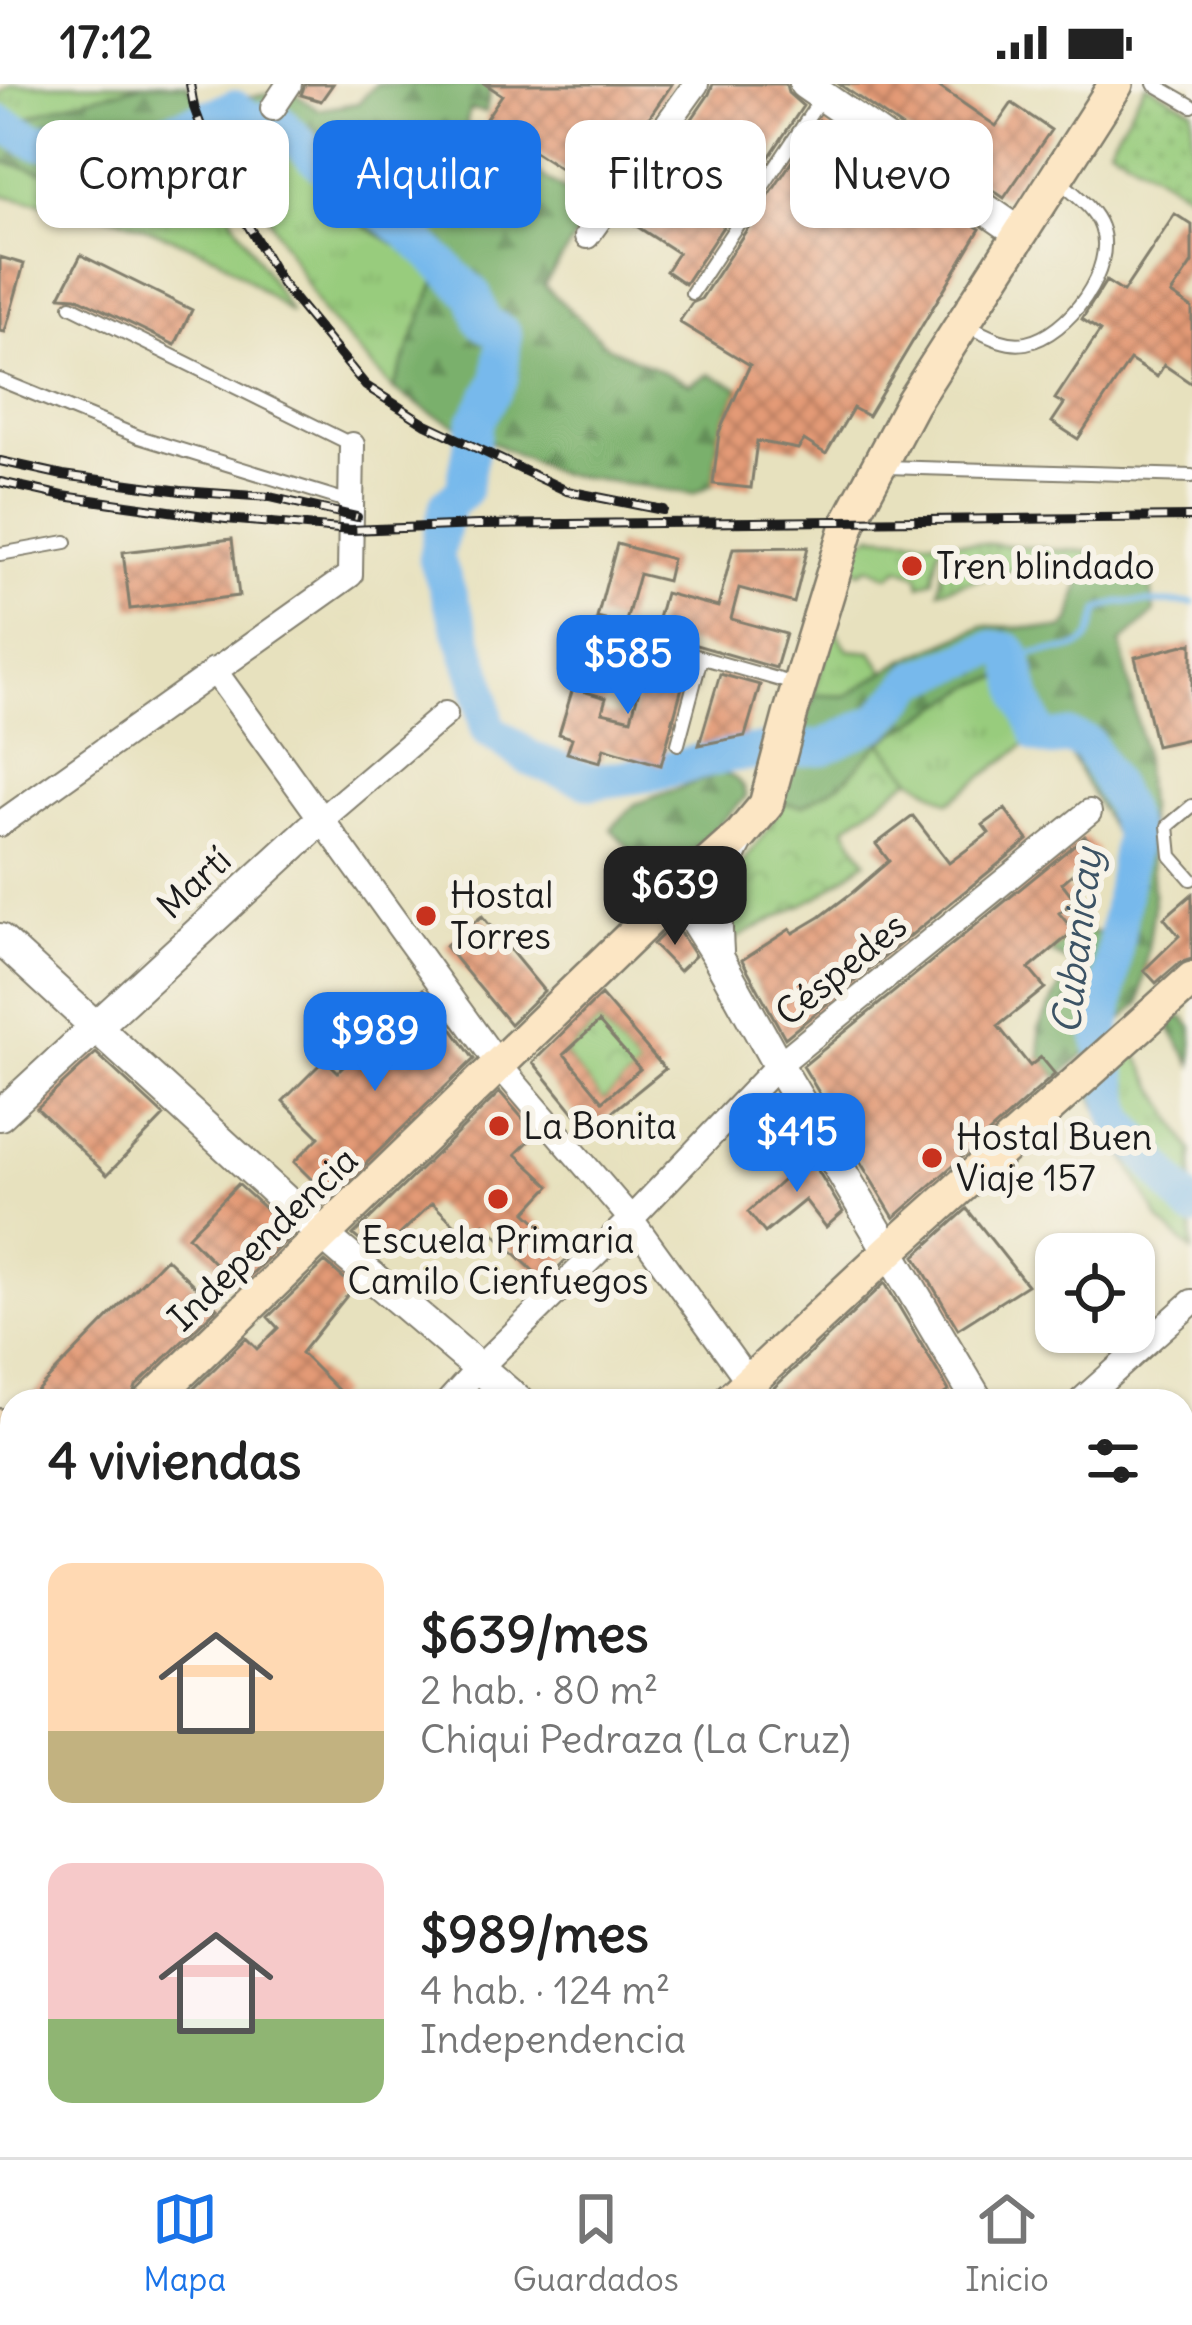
<!DOCTYPE html>
<html lang="es">
<head>
<meta charset="utf-8">
<style>
	:root { --surface:#fff; --page:#f6f6f6; --text:#222; --muted:#767676; --line:#e0e0e0; --accent:#1a73e8 }
	body { margin:0; font-family:Delius,sans-serif; background:var(--page); color:var(--text); height:100vh; display:flex; flex-direction:column; font-size:45px; white-space:nowrap }
	* { box-sizing:border-box; margin:0 }
	p { font-size:39px; color:var(--muted) }
	.icon { flex:none; width:66px; height:66px; fill:none; stroke:currentColor; stroke-width:2; stroke-linecap:round; stroke-linejoin:round }
	.map { position:relative; flex:1; overflow:hidden }
	.details { position:absolute; left:0px; top:1305px; width:1194px; height:768px; display:flex; flex-direction:column; background:var(--surface); border-radius:36px 36px 0 0; box-shadow:0 3px 9px #0004 }
	.details>* { flex:none }
	.hud { position:absolute; left:36px; top:36px; width:1122px; height:108px; display:flex; gap:24px }
	.fabs { position:absolute; left:1035px; top:1149px; display:grid; gap:24px }
	.fabs a { display:grid; place-items:center; width:120px; height:120px; border-radius:24px; background:var(--surface); box-shadow:0 3px 9px #0004; font-size:60px }
	.price { position:absolute; translate:-50% -102px; padding:0 27px; border-radius:24px; background:var(--accent); color:#fff; font-size:39px; line-height:78px; filter:drop-shadow(0 3px 6px #0008) }
	.price::after { content:''; position:absolute; left:50%; top:72px; width:36px; height:27px; margin-left:-18px; background:inherit; clip-path:polygon(0 0,100% 0,50% 100%) }
	.price.current { background:#222; color:#fff }
	ul { padding:0; list-style:none }
	li { display:flex; align-items:center; gap:36px; height:300px; padding:0 48px }
	li span { display:grid; place-items:center; flex:none; width:336px; height:240px; border-radius:24px; color:#555 }
	li>.icon { margin-inline-start:auto }
	span .icon { width:144px; height:144px; fill:#fffc; stroke-width:1 }
	li b { font-size:51px }
	h2 { display:flex; justify-content:space-between; align-items:center; height:144px; padding:0 48px; font-size:51px }
	.tag { padding:0 42px; border-radius:24px; background:var(--surface); box-shadow:0 3px 9px #0004; font-size:42px; line-height:108px }
	.tag.current { background:var(--accent); color:#fff }
	.status { display:flex; justify-content:space-between; align-items:center; height:84px; padding:0 60px; background:var(--surface); direction:ltr }
	.status svg { height:33px; fill:currentColor }
	.menu { display:flex; justify-content:space-around; align-items:center; height:168px; border-top:3px solid var(--line); background:var(--surface); font-size:33px; color:var(--muted) }
	.menu a { display:grid; justify-items:center; gap:6px }
	.menu .current { color:var(--accent) }
	.map>svg:first-child { display:block }
	.grass { fill:url(#grass-tufts); stroke:#5a744c; stroke-width:3 }
	.forest { fill:url(#forest-firs); stroke:#4b6644; stroke-width:3 }
	.park { fill:url(#park-crowns); stroke:#5a744c; stroke-width:3 }
	.garden { fill:url(#garden-dots); stroke:#5a744c; stroke-width:3 }
	.lines { fill:none; stroke-linecap:round; stroke-linejoin:round }
	.stream { stroke:#77b9ec; stroke-width:6 }
	.river { stroke:#77b9ec; stroke-width:36 }
	.building { fill:url(#building-cross-hatch); fill-rule:evenodd }
	.service-casing { stroke:#827e6d; stroke-width:16 }
	.pedestrian-casing { stroke:#827e6d; stroke-width:22 }
	.minor-casing { stroke:#827e6d; stroke-width:28 }
	.tertiary-casing { stroke:#827e6d; stroke-width:34 }
	.secondary-casing { stroke:#827e6d; stroke-width:38 }
	.service { stroke:#fff; stroke-width:12 }
	.pedestrian { stroke:#fff; stroke-width:18 }
	.minor { stroke:#fff; stroke-width:24 }
	.tertiary { stroke:#fff; stroke-width:30 }
	.secondary { stroke:#fce6c4; stroke-width:33 }
	.rail-casing { stroke:#1c1c1c; stroke-width:10 }
	.rail { stroke:#f7f3e8; stroke-width:6; stroke-dasharray:18; stroke-linecap:butt }
	.poi-dot { fill:#c8321e; stroke:#f7f3e8; stroke-width:4.5 }
	.labels { text-anchor:middle; dominant-baseline:central; stroke-width:12; stroke-linejoin:round; paint-order:stroke }
	.poi-label { font-size:36px; fill:#1c1c1c; stroke:#f7f3e8; text-anchor:start }
	.street-label { font-size:36px; fill:#1c1c1c; stroke:#f7f3e8 }
	.water-label { font-size:39px; font-style:italic; fill:#3c5365; stroke:#f7f3e8 }
</style>
</head>
<body>
<div class="status"><b>17:12</b><svg viewBox="0 0 49 12"><path d="M0 12V9h3v3zM5 12V6h3v6zM10 12V3h3v9zM15 12V0h3v12zM26 1h20v11H26zM47 4h2v5h-2z"/></svg></div>
<div class="map">
<svg width="1192" height="2073" viewBox="0 0 1192 2073">
	<defs>
		<pattern id="grass-tufts" width="24" height="20" patternUnits="userSpaceOnUse" patternTransform="scale(3)"><rect width="24" height="20" fill="#98cc7d"/><path d="M3 7l-1-3M5 7V3M7 7l1-3M15 17l-1-3M17 17v-4M19 17l1-3" fill="none" stroke="#82af6b"/></pattern>
		<pattern id="forest-firs" width="22" height="20" patternUnits="userSpaceOnUse" patternTransform="scale(3)"><rect width="22" height="20" fill="#7ab06c"/><path d="M5 1l3.5 6h-7zM16 11l3.5 6h-7z" fill="#638e58"/></pattern>
		<pattern id="park-crowns" width="20" height="18" patternUnits="userSpaceOnUse" patternTransform="scale(3)"><rect width="20" height="18" fill="#98cc7d"/><path d="M2 6a3 3 0 1 1 6 0M12 15a3 3 0 1 1 6 0" fill="none" stroke="#82af6b"/></pattern>
		<pattern id="garden-dots" width="8" height="8" patternUnits="userSpaceOnUse" patternTransform="scale(3)"><rect width="8" height="8" fill="#98cc7d"/><path d="M2 2h.1M6 6h.1" fill="none" stroke="#82af6b" stroke-width="1.8" stroke-linecap="round"/></pattern>
		<pattern id="building-cross-hatch" width="8" height="8" patternUnits="userSpaceOnUse" patternTransform="scale(3)"><rect width="8" height="8" fill="#e39a76"/><path d="M0 0l8 8M0 8l8-8" fill="none" stroke="#b77d60"/></pattern>
	</defs>
	<rect width="100%" height="100%" fill="#f7f3e8"/>
	<filter id="ink" filterUnits="userSpaceOnUse"><feTurbulence type="fractalNoise" baseFrequency=".00833" numOctaves="2"/><feDisplacementMap in="SourceGraphic" scale="24" xChannelSelector="R" yChannelSelector="G"/><feConvolveMatrix kernelMatrix="1 2 1 2 8 2 1 2 1" color-interpolation-filters="sRGB"/></filter>
	<filter id="wash" filterUnits="userSpaceOnUse"><feTurbulence type="fractalNoise" baseFrequency=".004" numOctaves="4" result="noise"/><feDisplacementMap in="SourceGraphic" scale="48" xChannelSelector="R" yChannelSelector="G"/><feGaussianBlur stdDeviation="2.7" result="paint"/><feColorMatrix in="noise" values="0 0 0 0 0 0 0 0 0 0 0 0 0 0 0 0 0 1.4 0 .05"/><feComposite in="paint" operator="in"/></filter>
	<g filter="url(#wash)">
		<rect width="100%" height="100%" fill="#e7e1be"/>
		<path class="grass" d="M 12,0 L 143,0 L 16,38 L 0,58 L 0,10 Z
			M 281,61 L 363,141 L 428,179 L 437,197 L 393,305 L 324,230 L 269,134 L 239,68 Z
			M 0,77 L 122,107 L 183,110 L 207,82 L 233,135 L 291,229 L 217,172 L 120,134 L 0,111 Z
			M 873,451 L 1092,468 L 1089,488 L 1081,493 L 1047,491 L 1039,479 L 939,506 L 946,463 L 939,463 L 933,496 L 920,501 L 918,491 L 899,484 L 889,492 L 869,483 L 860,488 L 852,482 L 861,457 Z
			M 834,544 L 848,566 L 872,568 L 885,588 L 846,612 L 813,611 Z
			M 1008,591 L 1017,598 L 1015,621 L 1034,654 L 949,718 L 911,694 L 881,658 L 977,600 Z
			M 1131,961 L 1192,1067 L 1192,1167 L 1160,1137 L 1090,1009 L 1107,982 Z"/>
		<path class="forest" d="M 143,0 L 186,0 L 201,19 L 291,7 L 318,26 L 358,19 L 376,0 L 485,0 L 490,3 L 486,28 L 470,25 L 466,40 L 593,126 L 544,201 L 607,262 L 690,300 L 709,290 L 739,304 L 719,349 L 713,400 L 693,410 L 556,389 L 433,330 L 393,305 L 436,196 L 428,179 L 363,141 L 281,61 L 216,72 L 184,110 L 122,107 L 0,77 C 0,71 0,64 0,58 C 13,24 112,11 143,0 Z
			M 1096,485 L 1150,491 L 1154,529 L 1121,559 L 1143,666 L 1154,822 L 1140,919 L 1058,994 L 1041,973 L 1039,943 L 1073,880 L 1049,868 L 1074,847 L 1106,849 L 1116,753 L 1065,661 L 1034,654 L 1015,620 L 1017,598 L 1008,591 L 977,600 L 881,658 L 843,698 L 802,722 L 780,719 L 813,611 L 846,612 L 902,577 L 983,542 L 1062,545 L 1070,538 L 1081,493 Z
			M 721,689 C 735,692 742,698 746,713 L 662,798 L 611,745 L 635,720 Z
			M 1161,931 L 1184,934 L 1192,943 L 1192,980 Z
			M 1192,1341 L 1192,1406 L 1182,1392 L 1182,1347 Z"/>
		<path class="park" d="M 881,658 L 911,694 L 845,743 L 866,777 L 821,811 L 727,859 C 729,839 726,810 735,792 C 748,766 773,747 780,719 L 803,722 L 843,698 Z
			M 599,938 L 640,985 L 603,1017 L 564,970 Z
			M 0,1942 L 12,1954 L 12,2061 L 117,2061 L 129,2073 L 0,2073 Z"/>
		<path class="garden" d="M 1146,0 L 1192,25 L 1192,112 L 1109,62 Z"/>
		<g class="lines">
			<path class="stream" d="M 1029,571 C 1049,563 1076,571 1088,555 C 1093,548 1096,535 1099,526 L 1118,518 L 1192,519"/>
			<path class="river" d="M 0,39 L 37,58 L 162,49 L 235,24 L 253,37 L 274,34 L 343,100 L 406,146 L 474,211 L 483,238 L 504,250 L 500,296 L 476,337 L 463,407 L 447,421 L 436,473 L 478,596 L 488,645 L 531,675 L 592,698 L 648,690 L 733,670 L 824,663 L 880,636 L 916,595 L 994,564 L 1008,566 L 1013,571 L 1024,616 L 1040,652 L 1051,655 L 1069,653 L 1088,660 L 1121,719 L 1132,751 L 1101,955 L 1119,1036 L 1192,1125"/>
		</g>
		<g id="blocks">
			<path class="building" d="M 305,0 L 333,0 L 321,17 L 301,11 Z
				M 485,0 L 672,0 L 598,108 L 485,36 L 502,11 Z
				M 713,0 L 786,0 L 788,9 L 803,22 L 685,200 L 666,187 L 678,169 L 624,134 L 709,10 Z
				M 839,0 L 935,0 L 996,42 L 1012,19 L 1051,46 L 1004,114 Z
				M 819,36 L 980,145 L 868,332 L 853,324 L 826,370 L 804,356 L 798,365 L 757,357 L 751,404 L 713,400 L 719,348 L 750,281 L 679,238 L 692,219 L 701,215 Z
				M 1175,130 L 1192,141 L 1192,179 L 1171,210 L 1192,224 L 1192,300 L 1164,281 L 1157,293 L 1130,276 L 1078,355 L 1052,338 L 1064,320 L 1055,315 L 1100,247 L 1082,235 L 1106,197 L 1123,208 Z
				M 81,171 L 192,226 L 175,261 L 76,213 L 60,212 Z
				M 0,173 L 24,180 L 5,248 L 0,247 Z
				M 232,455 L 239,512 L 130,525 L 123,468 Z
				M 617,460 L 672,475 L 667,497 L 639,490 L 625,541 L 597,534 Z
				M 808,463 L 794,519 L 739,504 L 731,535 L 786,550 L 776,584 L 654,549 L 665,509 L 718,523 L 733,464 Z
				M 1192,559 L 1192,654 L 1156,662 L 1135,573 Z
				M 649,570 L 688,581 L 661,681 L 604,664 L 600,678 L 567,669 L 572,654 L 559,650 L 573,604 L 606,614 L 602,628 L 631,635 Z
				M 720,590 L 760,601 L 745,652 L 699,661 Z
				M 1005,725 L 1028,756 L 785,954 L 742,876 L 790,845 L 793,849 L 820,833 L 853,808 L 889,777 L 876,760 L 913,732 L 949,779 L 989,749 L 983,741 Z
				M 1085,752 L 1099,767 L 1062,799 L 1075,816 L 1059,829 L 1074,847 L 1029,885 L 1045,904 L 998,942 L 1030,982 L 1041,973 L 1055,990 L 894,1134 L 803,982 Z
				M 1192,810 L 1192,875 L 1179,879 L 1156,899 L 1144,886 L 1179,852 L 1164,834 Z
				M 482,832 L 544,907 L 510,940 L 445,862 Z
				M 674,840 L 695,872 L 679,887 L 653,860 Z
				M 423,905 L 474,975 L 321,1123 L 307,1110 L 317,1101 L 294,1078 L 319,1053 L 283,1017 L 325,975 L 338,988 Z
				M 601,911 L 665,985 L 589,1047 L 533,978 ZM 599,938 L 640,985 L 603,1017 L 564,970 Z
				M 96,969 L 164,1032 L 107,1091 L 37,1024 Z
				M 500,1008 L 536,1050 L 516,1070 L 550,1102 L 526,1128 L 571,1171 L 544,1197 L 484,1140 L 470,1155 L 432,1119 L 378,1172 L 353,1151 Z
				M 803,1062 L 843,1128 L 826,1143 L 805,1116 L 765,1149 L 748,1128 L 792,1088 L 786,1076 Z
				M 238,1100 L 293,1150 L 238,1203 L 188,1152 Z
				M 967,1125 L 1027,1201 L 958,1245 L 915,1172 Z
				M 166,1174 L 217,1224 L 136,1302 L 131,1317 L 27,1317 Z
				M 325,1178 L 354,1203 L 301,1269 L 341,1309 L 333,1317 L 181,1317 L 246,1254 L 257,1265 L 278,1244 L 268,1233 Z
				M 885,1199 L 949,1307 L 933,1317 L 760,1317 Z"/>
		</g>
	</g>
	<g filter="url(#ink)">
		<use href="#blocks" fill-opacity="0" stroke="#827e6d" stroke-width="3"/>
		<g class="lines">
			<g class="service-casing">
				<path id="service" d="M 1154,0 L 1192,22
					M 692,209 L 822,13
					M 71,222 L 351,360
					M 964,240 C 983,249 1004,263 1026,259 C 1068,251 1117,184 1101,143 C 1094,123 1072,109 1057,94
					M 0,296 L 139,353 L 350,418
					M 885,383 L 1192,392
					M 0,470 L 66,458
					M 587,580 L 597,544 L 798,601
					M 678,660 L 701,574
					M 1191,795 L 1171,772 L 1168,742 L 1192,722"/>
			</g>
			<g class="pedestrian-casing">
				<path id="pedestrian" d="M 0,1462 L 12,1451"/>
			</g>
			<g class="minor-casing">
				<path id="minor" d="M 273,24 L 289,0
					M 587,152 L 696,0
					M 214,586 L 498,980 L 631,1135 L 749,1298
					M 323,734 L 445,630
					M 0,740 L 350,491 L 352,361
					M 449,1317 L 479,1284 L 631,1135 L 778,981 L 1089,728
					M 1081,1317 L 1192,1218
					M 0,1603 L 12,1619
					M 0,1813 L 12,1801
					M 1182,1908 L 1192,1897
					M 274,2073 L 287,2061
					M 549,2073 L 563,2061
					M 1028,2073 L 1040,2061"/>
			</g>
			<g class="tertiary-casing">
				<path id="tertiary" d="M 805,0 L 1020,149
					M 677,808 L 718,873 L 778,981 L 978,1317
					M 0,855 L 324,1152 L 518,1317
					M 718,867 C 715,818 715,801 738,757
					M 0,1031 L 323,734
					M 1182,1644 L 1192,1661
					M 1182,1870 L 1192,1878"/>
			</g>
			<g class="secondary-casing">
				<path id="secondary" d="M 151,1317 L 677,808 L 741,751 L 766,721 L 791,628 L 849,438 L 912,319 L 1116,0
					M 729,1317 L 890,1166 L 1192,895
					M 0,1342 L 12,1353
					M 0,1923 L 12,1935
					M 139,2061 L 151,2073
					M 748,2061 L 760,2073"/>
			</g>
			<use href="#service" class="service"/>
			<use href="#pedestrian" class="pedestrian"/>
			<use href="#minor" class="minor"/>
			<use href="#tertiary" class="tertiary"/>
			<use href="#secondary" class="secondary"/>
			<g class="rail-casing">
				<path id="rail" d="M 190,0 L 194,23 L 219,91 L 282,200 L 366,302 L 426,340 L 567,407 L 663,426
					M 0,377 L 63,391 L 181,407 L 270,413 L 357,433
					M 0,398 L 63,412 L 226,435 L 351,446 L 478,441 L 1192,433"/>
			</g>
			<use href="#rail" class="rail"/>
		</g>
	</g>
	<g class="poi-dot">
		<circle cx="912" cy="482" r="12"/>
		<circle cx="426" cy="832" r="12"/>
		<circle cx="499" cy="1042" r="12"/>
		<circle cx="932" cy="1074" r="12"/>
		<circle cx="498" cy="1115" r="12"/>
	</g>
	<g class="labels">
		<g class="poi-label">
			<text x="936" y="482">Tren blindado</text>
			<text x="450" y="811">Hostal<tspan x="450" dy="41">Torres</tspan></text>
			<text x="523" y="1042">La Bonita</text>
			<text x="956" y="1053">Hostal Buen<tspan x="956" dy="41">Viaje 157</tspan></text>
			<text x="498" y="1156" text-anchor="middle">Escuela Primaria<tspan x="498" dy="41">Camilo Cienfuegos</tspan></text>
		</g>
		<g class="street-label">
			<text transform="translate(194 799) rotate(-43)">Martí</text>
			<text transform="translate(841 885) rotate(-39)">Céspedes</text>
			<text transform="translate(263 1155) rotate(-44)">Independencia</text>
		</g>
		<g class="water-label">
			<text transform="translate(1077 857) rotate(-83)">Cubanicay</text>
		</g>
	</g>
</svg>
<div class="fabs">
<a><svg class="icon" aria-label="locate" viewBox="0 0 24 24"><circle cx="12" cy="12" r="6"/><path d="M12 2v4M12 18v4M2 12h4M18 12h4"/></svg></a>
</div>
<b class="price" style="left:628px;top:633px">$585</b>
<b class="price current" style="left:675px;top:864px">$639</b>
<b class="price" style="left:375px;top:1010px">$989</b>
<b class="price" style="left:797px;top:1111px">$415</b>
<div class="hud">
<a class="tag">Comprar</a>
<a class="tag current">Alquilar</a>
<a class="tag">Filtros</a>
<a class="tag">Nuevo</a>
</div>
<section class="details">
<h2>4 viviendas<svg class="icon" aria-label="filters" viewBox="0 0 24 24"><path d="M4 7h16M4 17h16"/><circle cx="9" cy="7" r="2"/><circle cx="15" cy="17" r="2"/></svg></h2>
<ul>
<li><span style="background:linear-gradient(#ffd9b3 70%,#c2b280 0)"><svg class="icon" aria-label="home" viewBox="0 0 24 24"><path d="M3 11l9-7 9 7M6 9v11h12V9"/></svg></span><div><b>$639/mes</b><p>2 hab. · 80 m²</p><p>Chiqui Pedraza (La Cruz)</p></div></li>
<li><span style="background:linear-gradient(#f6c9c9 65%,#8fb573 0)"><svg class="icon" aria-label="home" viewBox="0 0 24 24"><path d="M3 11l9-7 9 7M6 9v11h12V9"/></svg></span><div><b>$989/mes</b><p>4 hab. · 124 m²</p><p>Independencia</p></div></li>
</ul>
</section>
</div>
<nav class="menu">
<a class="current"><svg class="icon" aria-label="map" viewBox="0 0 24 24"><path d="M3 6l6-2 6 2 6-2v14l-6 2-6-2-6 2zM9 4v14M15 6v14"/></svg>Mapa</a>
<a><svg class="icon" aria-label="saved" viewBox="0 0 24 24"><path d="M7 4h10v16l-5-4-5 4z"/></svg>Guardados</a>
<a><svg class="icon" aria-label="home" viewBox="0 0 24 24"><path d="M3 11l9-7 9 7M6 9v11h12V9"/></svg>Inicio</a>
</nav>
</body>
</html>
